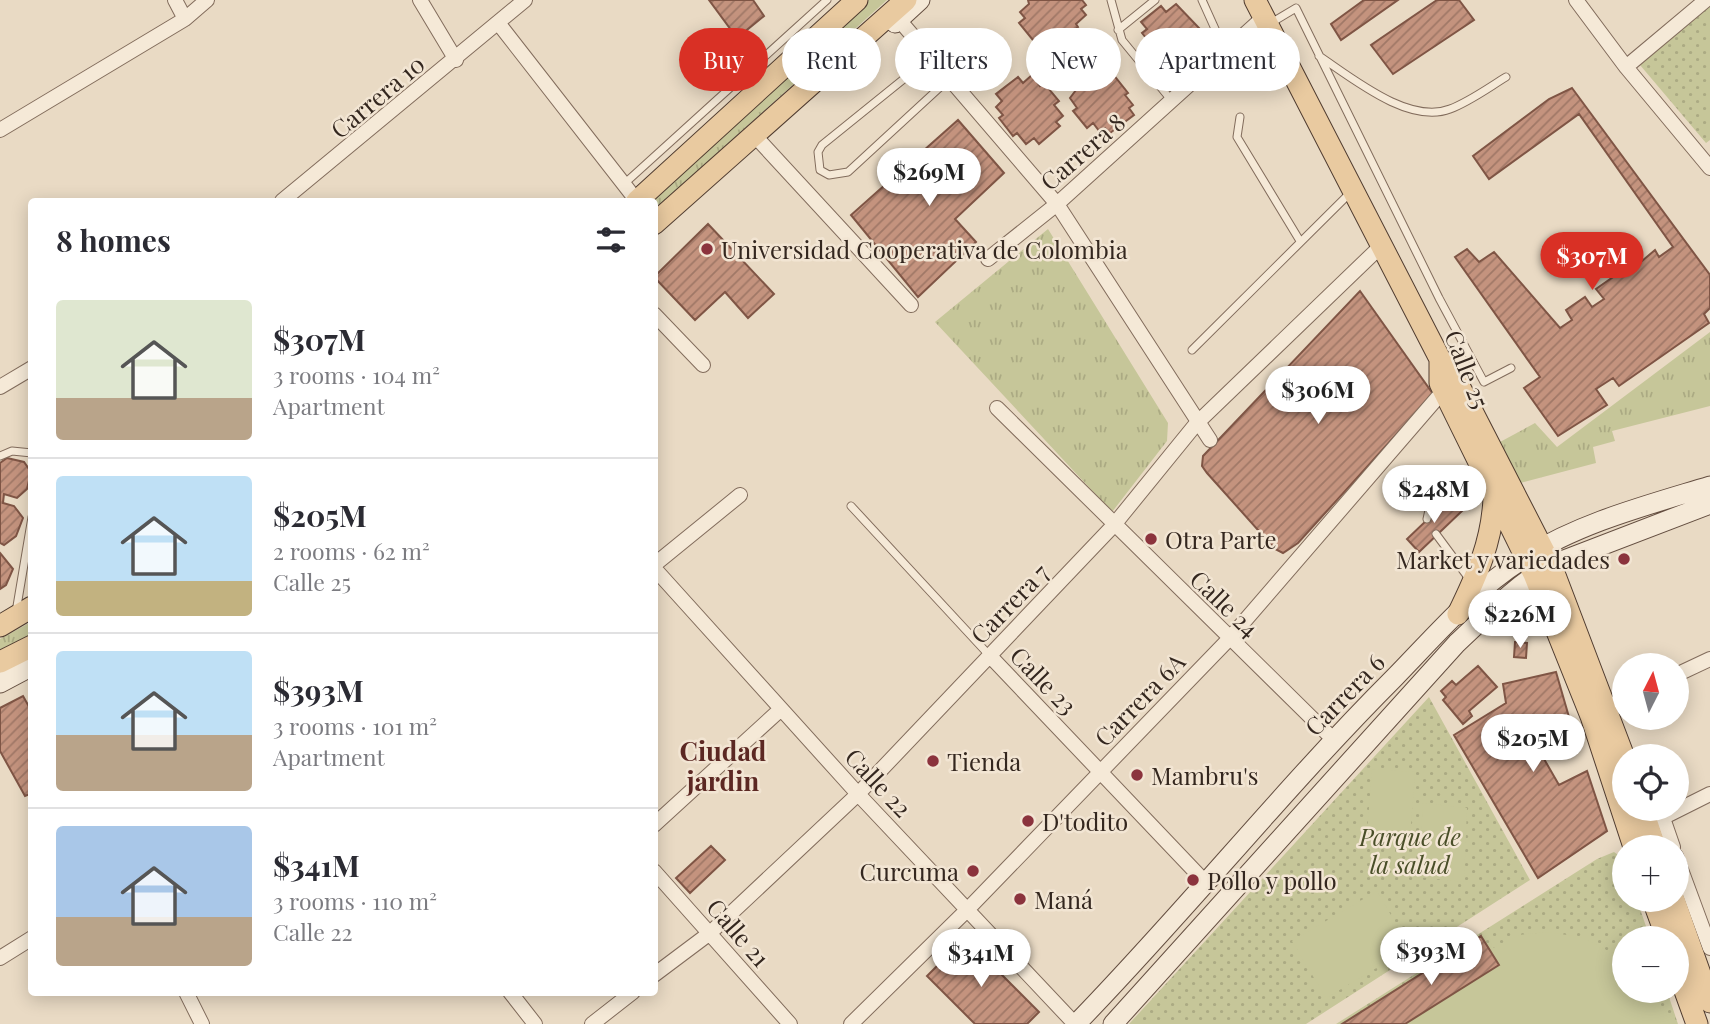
<!DOCTYPE html>
<html lang="en">
<head>
<meta charset="utf-8">
<style>
	:root { --surface:#fff; --page:#f7f7f7; --text:#2b2b33; --muted:#7c7c81; --line:#e1e1e2; --accent:#d93025 }
	body { margin:0; font-family:"Playfair Display",serif; background:var(--page); color:var(--text); height:100vh; display:flex; flex-direction:column; font-size:26px; white-space:nowrap }
	* { box-sizing:border-box; margin:0 }
	p { font-size:23px; color:var(--muted) }
	.icon { flex:none; width:38px; height:38px; fill:none; stroke:currentColor; stroke-width:2; stroke-linecap:round; stroke-linejoin:round }
	.map { position:relative; flex:1; overflow:hidden }
	.drawer { position:absolute; left:28px; top:198px; width:630px; height:798px; display:flex; flex-direction:column; background:var(--surface); border-radius:7px; box-shadow:0 4px 18px #0003 }
	.drawer>* { flex:none }
	.guide { position:absolute; left:679px; top:28px; width:665px; height:63px; display:flex; gap:14px }
	.needle { width:46px; rotate:6deg }
	.tools { position:absolute; left:1612px; top:653px; display:grid; gap:14px }
	.tools a { display:grid; place-items:center; width:77px; height:77px; border-radius:50%; background:var(--surface); box-shadow:0 4px 18px #0003; font-size:35px }
	.price { position:absolute; translate:-50% -60px; padding:0 16px; border-radius:24px; background:#fff; color:#222; font-size:23px; line-height:46px; filter:drop-shadow(0 2px 4px #0008) }
	.price::after { content:''; position:absolute; left:50%; top:42px; width:21px; height:16px; margin-left:-10px; background:inherit; clip-path:polygon(0 0,100% 0,50% 100%) }
	.price.selected { background:var(--accent); color:#fff }
	ul { padding:0; list-style:none }
	li { display:flex; align-items:center; gap:21px; height:175px; padding:0 28px }
	li+li { border-top:2px solid var(--line) }
	li span { display:grid; place-items:center; flex:none; width:196px; height:140px; border-radius:7px; color:#555 }
	li>.icon { margin-inline-start:auto }
	span .icon { width:84px; height:84px; fill:#fffc; stroke-width:1 }
	li b { font-size:30px }
	h2 { display:flex; justify-content:space-between; align-items:center; height:84px; padding:0 28px; font-size:30px }
	.tag { padding:0 24px; border-radius:32px; background:var(--surface); box-shadow:0 4px 18px #0003; font-size:24px; line-height:63px }
	.tag.selected { background:var(--accent); color:#fff }
	.map>svg:first-child { display:block }
	.grass { fill:url(#grass-tufts) }
	.park { fill:url(#park-dots) }
	.garden { fill:#c6c699 }
	.building { fill:url(#building-hatch); stroke:#7f5545; stroke-width:2 }
	.lines { fill:none; stroke-linecap:round; stroke-linejoin:round }
	.lane-casing { stroke:#826c5c; stroke-width:9 }
	.street-casing { stroke:#826c5c; stroke-width:16 }
	.secondary-casing { stroke:#644e40; stroke-width:21 }
	.primary-casing { stroke:#503c30; stroke-width:23 }
	.lane { stroke:#f5e9d7; stroke-width:7 }
	.street { stroke:#f5e9d7; stroke-width:14 }
	.secondary { stroke:#f5e9d7; stroke-width:19 }
	.primary { stroke:#e9caa0; stroke-width:21 }
	.poi-dot { fill:#8b333d; stroke:#f2e5d3; stroke-width:2.5 }
	.labels { text-anchor:middle; dominant-baseline:central; stroke-width:5; stroke-linejoin:round; paint-order:stroke }
	.street-label { font-size:24px; fill:#34271f; stroke:#f2e5d3 }
	.poi-label { font-size:24px; fill:#34271f; stroke:#f2e5d3; text-anchor:start }
	.park-label { font-size:24px; font-style:italic; fill:#494e28; stroke:#f2e5d3 }
	.neighbourhood-label { font-size:26px; font-weight:bold; fill:#5c2823; stroke:#f2e5d3 }
</style>
</head>
<body>
<div class="map">
<svg width="1710" height="1024" viewBox="0 0 1710 1024">
	<defs>
		<pattern id="grass-tufts" width="24" height="20" patternUnits="userSpaceOnUse" patternTransform="scale(1.75)"><rect width="24" height="20" fill="#c6c699"/><path d="M3 7l-1-3M5 7V3M7 7l1-3M15 17l-1-3M17 17v-4M19 17l1-3" fill="none" stroke="#abaa83"/></pattern>
		<pattern id="park-dots" width="8" height="8" patternUnits="userSpaceOnUse" patternTransform="scale(1.75)"><rect width="8" height="8" fill="#c6c699"/><path d="M2 2h.1M6 6h.1" fill="none" stroke="#abaa83" stroke-width="1.8" stroke-linecap="round"/></pattern>
		<pattern id="building-hatch" width="6" height="6" patternUnits="userSpaceOnUse" patternTransform="scale(1.75)"><rect width="6" height="6" fill="#c4937e"/><path d="M-1 1l2-2M0 6l6-6M5 7l2-2" fill="none" stroke="#a07867"/></pattern>
	</defs>
	<rect width="100%" height="100%" fill="#e9dac4"/>
	<path class="grass" d="M 868,0 L 887,0 L 655,209 L 654,201 L 647,201 Z
		M 1048,229 L 1168,423 L 1167,441 L 1112,512 L 935,322 Z
		M 1710,332 L 1710,406 L 1612,431 L 1615,441 L 1593,447 L 1596,463 L 1520,483 L 1500,442 L 1535,423 L 1557,447 Z
		M 31,622 L 31,637 L 0,653 L 0,639 Z"/>
	<path class="park" d="M 1710,6 L 1710,140 L 1706,143 L 1640,65 Z
		M 1429,697 L 1530,880 L 1306,1024 L 1129,1024 Z
		M 1614,852 L 1624,859 L 1624,900 L 1637,900 L 1650,938 L 1624,938 L 1624,990 L 1667,991 L 1678,1024 L 1336,1024 L 1597,859 Z"/>
	<path class="garden" d="M 1372,769 L 1415,772 L 1410,838 L 1367,834 Z
		M 1423,803 L 1467,808 L 1464,882 L 1418,877 Z
		M 1377,891 L 1410,948 L 1326,998 L 1292,941 Z
		M 1546,932 L 1581,937 L 1622,958 L 1624,990 L 1651,991 L 1665,1011 L 1669,1024 L 1342,1024 L 1481,936 L 1489,950 L 1519,935 Z"/>
	<path class="building" d="M 709,0 L 753,0 L 764,16 L 737,38 Z
		M 1028,0 L 1082,0 L 1086,5 L 1081,9 L 1086,15 L 1076,24 L 1078,27 L 1058,42 L 1057,40 L 1047,48 L 1042,41 L 1037,45 L 1019,23 L 1025,18 L 1020,12 L 1029,4 Z
		M 1364,0 L 1398,0 L 1341,40 L 1331,24 Z
		M 1437,0 L 1459,0 L 1474,20 L 1393,74 L 1371,45 Z
		M 1176,4 L 1199,28 L 1196,31 L 1205,42 L 1199,47 L 1203,52 L 1182,69 L 1179,66 L 1172,71 L 1147,45 L 1150,43 L 1142,33 L 1147,29 L 1141,22 L 1161,6 L 1166,12 Z
		M 1102,68 L 1108,76 L 1112,73 L 1128,93 L 1125,95 L 1133,105 L 1129,108 L 1134,115 L 1110,133 L 1105,128 L 1100,132 L 1093,123 L 1087,128 L 1073,111 L 1077,108 L 1070,98 L 1076,90 L 1072,85 L 1093,69 L 1096,73 Z
		M 1032,75 L 1040,86 L 1044,83 L 1059,101 L 1054,105 L 1063,116 L 1056,122 L 1060,126 L 1039,144 L 1034,138 L 1026,144 L 1017,133 L 1013,136 L 999,118 L 1003,115 L 996,107 L 1002,101 L 996,94 L 1018,77 L 1023,83 Z
		M 1572,88 L 1710,275 L 1710,308 L 1704,314 L 1709,323 L 1619,386 L 1613,378 L 1596,389 L 1607,405 L 1558,436 L 1524,388 L 1540,377 L 1455,257 L 1467,249 L 1479,262 L 1494,252 L 1560,328 L 1572,320 L 1566,310 L 1585,297 L 1592,307 L 1604,299 L 1596,289 L 1623,270 L 1617,260 L 1634,248 L 1642,261 L 1655,250 L 1659,257 L 1673,247 L 1579,114 L 1489,179 L 1473,156 L 1549,99 Z
		M 958,120 L 1004,173 L 955,219 L 976,242 L 918,297 L 851,215 Z
		M 708,224 L 774,294 L 748,318 L 725,292 L 695,320 L 654,277 Z
		M 1360,291 L 1433,394 L 1298,543 L 1283,553 L 1275,549 L 1207,473 L 1202,466 L 1203,456 Z
		M 7,458 L 24,462 L 31,472 L 27,489 L 17,498 L 4,494 L 3,503 L 14,506 L 23,518 L 16,536 L 4,545 L 0,543 L 0,463 Z
		M 1450,498 L 1462,511 L 1419,552 L 1407,539 Z
		M 0,553 L 13,569 L 6,585 L 0,589 Z
		M 1515,642 L 1527,643 L 1526,658 L 1514,657 Z
		M 1478,666 L 1497,687 L 1469,711 L 1472,716 L 1463,724 L 1443,700 L 1446,697 L 1441,691 L 1452,681 L 1456,685 Z
		M 1556,672 L 1573,731 L 1536,745 L 1559,785 L 1587,771 L 1607,831 L 1538,878 L 1454,735 L 1506,703 L 1503,684 Z
		M 23,696 L 32,712 L 32,793 L 25,796 L 0,751 L 0,708 Z
		M 711,846 L 725,860 L 690,893 L 676,878 Z
		M 1481,936 L 1499,965 L 1405,1024 L 1342,1024 Z
		M 965,938 L 1039,1012 L 1027,1024 L 975,1024 L 927,976 Z"/>
	<g class="lines">
		<g class="lane-casing">
			<path id="lane" d="M 1111,0 L 1122,40 L 1172,101
				M 1202,0 L 1225,51
				M 1271,23 L 1296,8 L 1439,298 L 1484,382 L 1511,368
				M 1118,30 L 1155,0
				M 1319,56 C 1352,78 1409,125 1450,109 C 1469,102 1488,88 1506,77
				M 931,57 L 822,145 L 818,152 L 820,170 L 829,175 L 848,172 L 949,79
				M 1240,117 L 1237,137 L 1300,241
				M 624,184 L 827,0
				M 1192,350 L 1351,192
				M 0,456 L 12,451 L 32,453
				M 851,506 L 989,655
				M 1427,519 L 1429,510 L 1478,465
				M 1436,534 L 1470,580
				M 16,612 L 32,517"/>
		</g>
		<g class="street-casing">
			<path id="street" d="M 175,0 L 185,19
				M 420,0 L 456,60
				M 1576,0 L 1626,67 L 1710,168
				M 894,14 L 1057,204 L 1210,440
				M 499,24 L 637,201
				M 1626,67 L 1706,0
				M 0,130 L 185,19 L 207,0
				M 755,136 L 911,305
				M 282,201 L 525,0
				M 988,259 L 1057,204 L 1264,17
				M 654,314 L 703,365
				M 0,387 L 32,368
				M 997,408 L 1333,739
				M 654,565 L 740,495
				M 654,568 L 858,794 L 1075,1024
				M 990,656 L 1207,884
				M 1676,675 L 1710,659
				M 1607,707 L 1624,699
				M 1663,818 L 1673,847
				M 654,825 L 781,709
				M 1648,825 L 1710,794
				M 1676,856 L 1710,948
				M 654,871 L 790,1024
				M 0,958 L 32,938
				M 654,975 L 710,933 L 858,794 L 1113,526 L 1196,424 L 1381,246
				M 186,992 L 202,1024
				M 510,992 L 535,1024
				M 592,1024 L 633,992
				M 851,1024 L 967,910 L 1229,639 L 1444,390"/>
		</g>
		<g class="secondary-casing">
			<path id="secondary" d="M 895,23 L 920,0
				M 0,683 L 32,666
				M 1076,1024 C 1186,911 1284,788 1395,677 C 1435,636 1474,590 1523,559 C 1578,523 1648,505 1710,486
				M 1113,1024 L 1457,643 C 1487,615 1516,585 1551,565 L 1710,504"/>
		</g>
		<g class="primary-casing">
			<path id="primary" d="M 1255,0 L 1440,359 L 1440,383 L 1534,574 L 1591,716 L 1634,847
				M 637,201 L 857,0
				M 654,224 L 906,0
				M 1440,359 L 1454,376 L 1551,565 L 1624,757
				M 1496,606 L 1520,607 L 1552,619
				M 1458,614 C 1477,575 1492,542 1494,498
				M 0,626 L 32,607
				M 0,662 L 32,646
				M 1642,808 L 1655,847
				M 1653,900 L 1667,938
				M 1674,900 L 1710,1002
				M 1676,966 L 1697,1024"/>
		</g>
		<use href="#lane" class="lane"/>
		<use href="#street" class="street"/>
		<use href="#secondary" class="secondary"/>
		<use href="#primary" class="primary"/>
	</g>
	<g class="poi-dot">
		<circle cx="707" cy="249" r="7"/>
		<circle cx="1151" cy="539" r="7"/>
		<circle cx="1624" cy="559" r="7"/>
		<circle cx="933" cy="761" r="7"/>
		<circle cx="1137" cy="775" r="7"/>
		<circle cx="1028" cy="821" r="7"/>
		<circle cx="973" cy="871" r="7"/>
		<circle cx="1193" cy="880" r="7"/>
		<circle cx="1020" cy="899" r="7"/>
	</g>
	<g class="labels">
		<g class="street-label">
			<text transform="translate(377 96) rotate(-40)">Carrera 10</text>
			<text transform="translate(1082 151) rotate(-41)">Carrera 8</text>
			<text transform="translate(1468 369) rotate(69)">Calle 25</text>
			<text transform="translate(1009 603) rotate(-46)">Carrera 7</text>
			<text transform="translate(1225 603) rotate(44)">Calle 24</text>
			<text transform="translate(1044 680) rotate(46)">Calle 23</text>
			<text transform="translate(1344 694) rotate(-46)">Carrera 6</text>
			<text transform="translate(1139 699) rotate(-46)">Carrera 6A</text>
			<text transform="translate(879 782) rotate(47)">Calle 22</text>
			<text transform="translate(739 932) rotate(49)">Calle 21</text>
		</g>
		<g class="poi-label">
			<text x="721" y="249">Universidad Cooperativa de Colombia</text>
			<text x="1165" y="539">Otra Parte</text>
			<text x="1610" y="559" text-anchor="end">Market y variedades</text>
			<text x="947" y="761">Tienda</text>
			<text x="1151" y="775">Mambru's</text>
			<text x="1042" y="821">D'todito</text>
			<text x="959" y="871" text-anchor="end">Curcuma</text>
			<text x="1207" y="880">Pollo y pollo</text>
			<text x="1034" y="899">Maná</text>
		</g>
		<g class="park-label">
			<text x="1410" y="836">Parque de<tspan x="1410" dy="28">la salud</tspan></text>
		</g>
		<g class="neighbourhood-label">
			<text x="723" y="750">Ciudad<tspan x="723" dy="30">jardin</tspan></text>
		</g>
	</g>
</svg>
<div class="tools">
<a><svg class="needle" viewBox="-14 -14 28 28"><path d="M0-13l5 13h-10z" fill="#e53935"/><path d="M0 13l5-13h-10z" fill="#7c7c81"/></svg></a>
<a><svg class="icon" aria-label="locate" viewBox="0 0 24 24"><circle cx="12" cy="12" r="6"/><path d="M12 2v4M12 18v4M2 12h4M18 12h4"/></svg></a>
<a>+</a>
<a>−</a>
</div>
<b class="price" style="left:929px;top:208px">$269M</b>
<b class="price selected" style="left:1592px;top:292px">$307M</b>
<b class="price" style="left:1318px;top:426px">$306M</b>
<b class="price" style="left:1434px;top:525px">$248M</b>
<b class="price" style="left:1520px;top:650px">$226M</b>
<b class="price" style="left:1533px;top:774px">$205M</b>
<b class="price" style="left:1431px;top:987px">$393M</b>
<b class="price" style="left:981px;top:989px">$341M</b>
<div class="guide">
<a class="tag selected">Buy</a>
<a class="tag">Rent</a>
<a class="tag">Filters</a>
<a class="tag">New</a>
<a class="tag">Apartment</a>
</div>
<section class="drawer">
<h2>8 homes<svg class="icon" aria-label="filters" viewBox="0 0 24 24"><path d="M4 7h16M4 17h16"/><circle cx="9" cy="7" r="2"/><circle cx="15" cy="17" r="2"/></svg></h2>
<ul>
<li><span style="background:linear-gradient(#dfe7d0 70%,#b9a48a 0)"><svg class="icon" aria-label="home" viewBox="0 0 24 24"><path d="M3 11l9-7 9 7M6 9v11h12V9"/></svg></span><div><b>$307M</b><p>3 rooms · 104 m²</p><p>Apartment</p></div></li>
<li><span style="background:linear-gradient(#bfe0f5 75%,#c2b280 0)"><svg class="icon" aria-label="home" viewBox="0 0 24 24"><path d="M3 11l9-7 9 7M6 9v11h12V9"/></svg></span><div><b>$205M</b><p>2 rooms · 62 m²</p><p>Calle 25</p></div></li>
<li><span style="background:linear-gradient(#bfe0f5 60%,#b9a48a 0)"><svg class="icon" aria-label="home" viewBox="0 0 24 24"><path d="M3 11l9-7 9 7M6 9v11h12V9"/></svg></span><div><b>$393M</b><p>3 rooms · 101 m²</p><p>Apartment</p></div></li>
<li><span style="background:linear-gradient(#a9c7e8 65%,#b9a48a 0)"><svg class="icon" aria-label="home" viewBox="0 0 24 24"><path d="M3 11l9-7 9 7M6 9v11h12V9"/></svg></span><div><b>$341M</b><p>3 rooms · 110 m²</p><p>Calle 22</p></div></li>
</ul>
</section>
</div>
</body>
</html>
